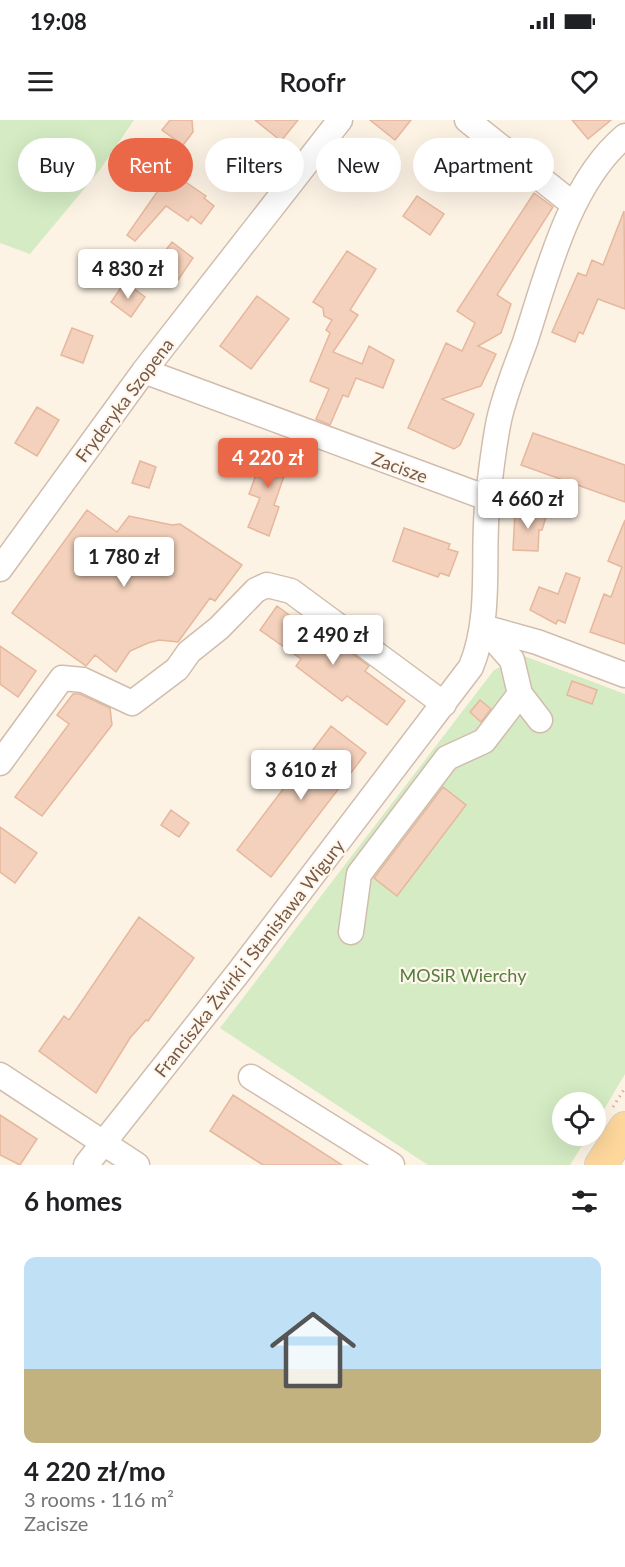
<!DOCTYPE html>
<html lang="en">
<head>
<meta charset="utf-8">
<style>
	:root { --surface:#fff; --page:#f6f6f6; --text:#202124; --muted:#757577; --accent:#ea6847 }
	body { margin:0; font-family:Lato,sans-serif; background:var(--page); color:var(--text); height:100vh; display:flex; flex-direction:column; font-size:22px; white-space:nowrap }
	* { box-sizing:border-box; margin:0 }
	p { font-size:20px; color:var(--muted) }
	.icon { flex:none; width:33px; height:33px; fill:none; stroke:currentColor; stroke-width:2; stroke-linecap:round; stroke-linejoin:round }
	.map { position:relative; height:1045px; overflow:hidden }
	.details { display:flex; flex-direction:column; background:var(--surface); flex:1 }
	.details>* { flex:none }
	.guide { position:absolute; left:18px; top:18px; width:590px; height:54px; display:flex; gap:12px }
	.controls { position:absolute; left:552px; top:972px; display:grid; gap:12px }
	.controls a { display:grid; place-items:center; width:54px; height:54px; border-radius:50%; background:var(--surface); box-shadow:0 6px 24px #0002; font-size:30px }
	.price { position:absolute; translate:-50% -51px; padding:0 14px; border-radius:6px; background:#fff; color:#222; font-size:20px; line-height:39px; filter:drop-shadow(0 2px 3px #0008) }
	.price::after { content:''; position:absolute; left:50%; top:36px; width:18px; height:14px; margin-left:-9px; background:inherit; clip-path:polygon(0 0,100% 0,50% 100%) }
	.price.active { background:var(--accent); color:#fff }
	ul { padding:0; list-style:none }
	li { display:grid; align-content:center; gap:12px; height:318px; padding:0 24px }
	li span { display:grid; place-items:center; height:186px; border-radius:12px; color:#555 }
	li>.icon { margin-inline-start:auto }
	span .icon { width:108px; height:108px; fill:#fffc; stroke-width:1 }
	li b { font-size:26px }
	h2 { display:flex; justify-content:space-between; align-items:center; height:72px; padding:0 24px; font-size:26px }
	.pill { padding:0 21px; border-radius:27px; background:var(--surface); box-shadow:0 6px 24px #0002; font-size:21px; line-height:54px }
	.pill.active { background:var(--accent); color:#fff }
	.status { display:flex; justify-content:space-between; align-items:center; height:42px; padding:0 30px; background:var(--surface); direction:ltr }
	.status svg { height:16px; fill:currentColor }
	header { display:flex; justify-content:space-between; align-items:center; height:78px; padding:0 24px; background:var(--surface); font-size:27px; font-weight:600 }
	.map>svg:first-child { display:block }
	.green { fill:#d4ebc3 }
	.building { fill:#f3d1bc; stroke:#e6b79c; stroke-width:1.5 }
	.lines { fill:none; stroke-linecap:round; stroke-linejoin:round }
	.minor-casing { stroke:#d1bdad; stroke-width:27 }
	.major-casing { stroke:#d9d1cc; stroke-width:34 }
	.path { stroke:#d8b49f; stroke-width:3; stroke-dasharray:1.5 4.5; stroke-linecap:butt }
	.minor { stroke:#fff; stroke-width:24 }
	.major { stroke:#fdd79c; stroke-width:32 }
	.labels { text-anchor:middle; dominant-baseline:central; stroke-width:4.5; stroke-linejoin:round; paint-order:stroke }
	.street-label { font-size:18px; fill:#775949; stroke:#fff7ec }
	.park-label { font-size:18px; fill:#547d41; stroke:#fff7ec }
</style>
</head>
<body>
<div class="status"><b>19:08</b><svg viewBox="0 0 49 12"><path d="M0 12V9h3v3zM5 12V6h3v6zM10 12V3h3v9zM15 12V0h3v12zM26 1h20v11H26zM47 4h2v5h-2z"/></svg></div>
<header><svg class="icon" aria-label="menu" viewBox="0 0 24 24"><path d="M4 6h16M4 12h16M4 18h16"/></svg>Roofr<svg class="icon" aria-label="heart" viewBox="0 0 24 24"><path d="M12 20l-8-8c-3-5 5-10 8-4 3-6 11-1 8 4z"/></svg></header>
<div class="map">
<svg width="625" height="1045" viewBox="0 0 625 1045">
	<rect width="100%" height="100%" fill="#fdf3e5"/>
	<path class="green" d="M 0,0 L 134,0 L 99,51 L 30,134 L 0,123 Z
		M 524,536 L 625,574 L 625,954 L 596,1003 L 596,982 L 562,982 L 562,1016 L 588,1016 L 570,1045 L 428,1045 L 220,908 L 494,550 Z"/>
	<path class="building" d="M 170,0 L 192,0 L 193,12 L 183,25 L 162,10 Z
		M 255,0 L 298,0 L 281,21 Z
		M 370,0 L 411,0 L 395,20 Z
		M 572,0 L 611,0 L 588,19 Z
		M 456,25 L 490,49 L 473,71 L 439,47 Z
		M 233,27 L 252,40 L 247,47 L 253,52 L 242,67 L 217,48 Z
		M 171,52 L 206,76 L 204,78 L 214,86 L 201,104 L 191,96 L 188,101 L 166,86 L 135,121 L 127,115 Z
		M 534,73 L 553,87 L 497,175 L 511,184 L 501,213 L 478,226 L 496,234 L 481,266 L 442,279 L 474,294 L 460,325 L 454,329 L 408,308 L 446,223 L 462,231 L 475,203 L 457,191 Z
		M 417,76 L 444,94 L 430,115 L 403,96 Z
		M 624,91 L 625,189 L 598,179 L 583,214 L 579,212 L 575,222 L 552,212 L 578,153 L 586,156 L 592,140 L 603,145 Z
		M 172,122 L 193,138 L 178,160 L 155,144 Z
		M 347,131 L 376,149 L 350,190 L 358,195 L 333,232 L 362,244 L 369,226 L 394,240 L 383,268 L 356,258 L 348,277 L 343,275 L 330,305 L 316,299 L 329,269 L 310,261 L 330,213 L 326,210 L 332,200 L 324,196 L 323,188 L 313,182 Z
		M 125,162 L 145,177 L 131,197 L 111,182 Z
		M 257,176 L 289,199 L 251,249 L 220,226 Z
		M 72,208 L 93,216 L 83,243 L 61,235 Z
		M 37,287 L 59,300 L 37,336 L 15,323 Z
		M 533,313 L 625,345 L 625,382 L 521,345 Z
		M 267,328 L 291,336 L 274,385 L 279,387 L 269,416 L 248,407 L 260,378 L 249,374 L 257,352 L 254,342 Z
		M 140,341 L 156,347 L 149,368 L 132,363 Z
		M 87,390 L 117,412 L 129,396 L 172,405 L 180,404 L 242,445 L 215,481 L 210,478 L 178,522 L 159,520 L 148,523 L 130,531 L 116,552 L 95,535 L 86,546 L 12,493 Z
		M 515,391 L 547,394 L 542,410 L 539,410 L 538,431 L 513,430 Z
		M 625,400 L 625,524 L 590,512 L 604,474 L 611,477 L 622,447 L 608,441 Z
		M 404,408 L 450,424 L 448,429 L 458,432 L 449,456 L 440,453 L 438,457 L 393,441 Z
		M 566,453 L 580,458 L 565,503 L 558,500 L 556,504 L 530,490 L 539,467 L 558,474 Z
		M 277,486 L 318,516 L 321,511 L 369,546 L 365,551 L 405,581 L 387,605 L 347,576 L 342,581 L 296,546 L 301,539 L 260,510 Z
		M 0,526 L 36,551 L 18,577 L 0,564 Z
		M 572,561 L 597,570 L 592,584 L 567,575 Z
		M 73,574 L 80,574 L 110,588 L 112,605 L 42,696 L 15,677 L 69,604 L 57,595 Z
		M 480,580 L 491,589 L 481,602 L 470,592 Z
		M 331,606 L 366,633 L 271,757 L 237,730 Z
		M 443,667 L 466,685 L 397,776 L 374,758 Z
		M 171,690 L 189,703 L 179,717 L 161,705 Z
		M 0,707 L 37,733 L 15,763 L 0,752 Z
		M 139,797 L 194,838 L 148,901 L 146,900 L 130,918 L 96,973 L 39,931 L 64,896 L 69,900 Z
		M 233,975 L 342,1045 L 263,1045 L 210,1011 Z
		M 0,995 L 37,1019 L 20,1045 L 0,1035 Z"/>
	<g class="lines">
		<g class="minor-casing">
			<path id="minor" d="M 467,0 L 574,85
				M 144,251 L 487,378
				M 0,449 L 144,251 L 340,0
				M 483,507 L 537,522 L 625,555
				M 483,507 L 512,540 L 520,574 L 540,600
				M 0,643 L 62,558 L 83,560 L 132,583 L 177,549 L 189,532 L 219,508 L 256,470 L 267,465 L 291,471 L 444,584
				M 351,812 L 359,754 L 447,638 L 484,621 L 520,574
				M 0,955 L 137,1045
				M 251,957 L 392,1045
				M 86,1045 L 238,853 L 471,547 C 493,493 481,433 488,376 C 491,351 494,324 499,300 C 505,273 516,247 525,222 C 547,154 569,63 625,16"/>
		</g>
		<g class="major-casing">
			<path id="major" d="M 601,1045 L 625,1008"/>
		</g>
		<path class="path" d="M 613,987 L 625,968"/>
		<use href="#minor" class="minor"/>
		<use href="#major" class="major"/>
	</g>
	<g class="labels">
		<g class="street-label">
			<text transform="translate(124 280) rotate(-53)">Fryderyka Szopena</text>
			<text transform="translate(400 347) rotate(20)">Zacisze</text>
			<text transform="translate(249 838) rotate(-52)">Franciszka Żwirki i Stanisława Wigury</text>
		</g>
		<g class="park-label">
			<text x="463" y="855">MOSiR Wierchy</text>
		</g>
	</g>
</svg>
<div class="controls">
<a><svg class="icon" aria-label="locate" viewBox="0 0 24 24"><circle cx="12" cy="12" r="6"/><path d="M12 2v4M12 18v4M2 12h4M18 12h4"/></svg></a>
</div>
<b class="price" style="left:128px;top:180px">4 830 zł</b>
<b class="price active" style="left:268px;top:369px">4 220 zł</b>
<b class="price" style="left:528px;top:410px">4 660 zł</b>
<b class="price" style="left:124px;top:468px">1 780 zł</b>
<b class="price" style="left:333px;top:546px">2 490 zł</b>
<b class="price" style="left:301px;top:681px">3 610 zł</b>
<div class="guide">
<a class="pill">Buy</a>
<a class="pill active">Rent</a>
<a class="pill">Filters</a>
<a class="pill">New</a>
<a class="pill">Apartment</a>
</div>
</div>
<section class="details">
<h2>6 homes<svg class="icon" aria-label="filters" viewBox="0 0 24 24"><path d="M4 7h16M4 17h16"/><circle cx="9" cy="7" r="2"/><circle cx="15" cy="17" r="2"/></svg></h2>
<ul>
<li><span style="background:linear-gradient(#bfe0f5 60%,#c2b280 0)"><svg class="icon" aria-label="home" viewBox="0 0 24 24"><path d="M3 11l9-7 9 7M6 9v11h12V9"/></svg></span><div><b>4 220 zł/mo</b><p>3 rooms · 116 m²</p><p>Zacisze</p></div></li>
</ul>
</section>
</body>
</html>
